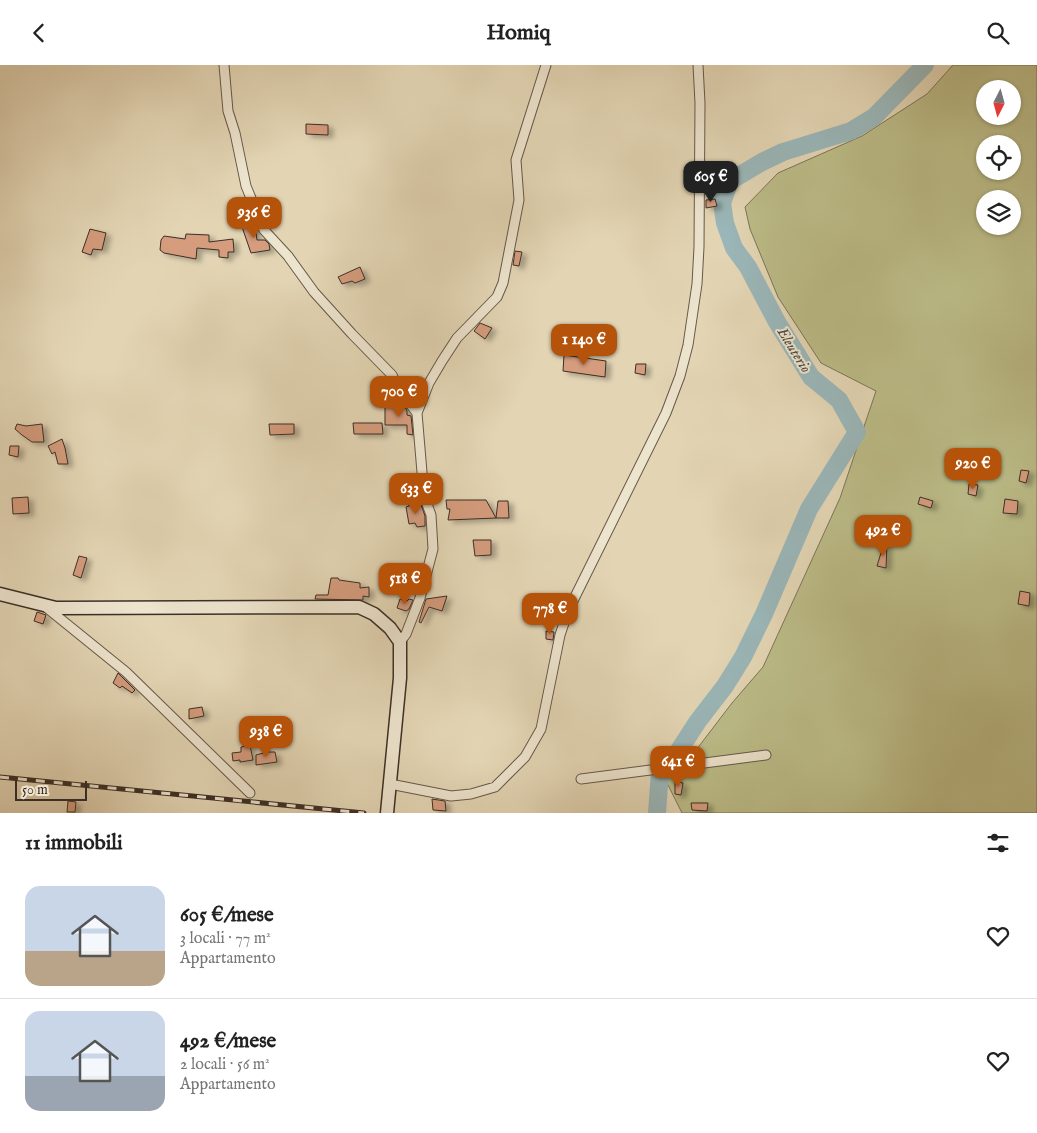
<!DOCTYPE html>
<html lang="it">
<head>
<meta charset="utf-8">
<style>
	:root { --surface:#fff; --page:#f2f2f2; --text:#222; --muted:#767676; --line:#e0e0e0; --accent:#b45309 }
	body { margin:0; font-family:"IM FELL English",serif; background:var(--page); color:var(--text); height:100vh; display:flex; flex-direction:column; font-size:19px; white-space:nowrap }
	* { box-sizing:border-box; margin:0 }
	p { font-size:16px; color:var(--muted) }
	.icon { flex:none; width:28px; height:28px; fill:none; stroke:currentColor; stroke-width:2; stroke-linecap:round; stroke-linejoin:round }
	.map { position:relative; height:748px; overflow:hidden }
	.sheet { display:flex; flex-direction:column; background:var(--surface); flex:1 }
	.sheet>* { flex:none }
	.needle { width:32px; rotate:186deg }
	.fabs { position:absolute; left:976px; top:15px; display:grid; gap:10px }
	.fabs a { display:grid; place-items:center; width:45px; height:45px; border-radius:50%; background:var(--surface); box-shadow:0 1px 4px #0004; font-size:25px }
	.scale { position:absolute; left:15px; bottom:12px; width:72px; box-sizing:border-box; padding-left:5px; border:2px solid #3c2f27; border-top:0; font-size:14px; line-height:18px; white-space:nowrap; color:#3c2f27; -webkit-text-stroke:4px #ede4ce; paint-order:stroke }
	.price { position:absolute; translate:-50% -42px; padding:0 11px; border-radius:10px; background:var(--accent); color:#fff; font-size:16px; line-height:32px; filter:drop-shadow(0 1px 2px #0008) }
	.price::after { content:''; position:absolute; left:50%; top:30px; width:15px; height:11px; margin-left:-8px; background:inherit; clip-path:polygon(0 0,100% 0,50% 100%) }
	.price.on { background:#222; color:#fff }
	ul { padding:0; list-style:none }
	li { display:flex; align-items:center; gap:15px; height:125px; padding:0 25px }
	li+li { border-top:1px solid var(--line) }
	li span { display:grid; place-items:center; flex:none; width:140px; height:100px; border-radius:15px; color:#555 }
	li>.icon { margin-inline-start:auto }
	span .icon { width:60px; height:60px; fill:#fffc; stroke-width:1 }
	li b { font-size:21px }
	h2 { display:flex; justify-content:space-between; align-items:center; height:60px; padding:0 25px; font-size:21px }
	header { display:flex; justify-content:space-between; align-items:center; height:65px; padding:0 25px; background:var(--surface); font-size:22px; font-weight:700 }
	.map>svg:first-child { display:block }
	.green { fill:#bbbb87; stroke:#7c7557; fill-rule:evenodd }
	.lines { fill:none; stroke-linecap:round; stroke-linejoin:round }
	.river { stroke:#9ab6b8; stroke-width:18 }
	.building { fill:#d59c7d; stroke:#3c2f27; filter:url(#shadow) }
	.street-casing { stroke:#66584a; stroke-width:11 }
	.secondary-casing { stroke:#3c2f27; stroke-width:15 }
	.street { stroke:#ede4ce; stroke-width:9 }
	.secondary { stroke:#ede4ce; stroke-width:12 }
	.rail-casing { stroke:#3c2f27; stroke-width:5 }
	.rail { stroke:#ede4ce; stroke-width:3; stroke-dasharray:9; stroke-linecap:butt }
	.labels { text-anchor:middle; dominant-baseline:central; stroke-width:4; stroke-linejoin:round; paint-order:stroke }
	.water-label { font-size:15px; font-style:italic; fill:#4f4a44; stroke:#ede4ce }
</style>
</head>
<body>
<header><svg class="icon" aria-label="back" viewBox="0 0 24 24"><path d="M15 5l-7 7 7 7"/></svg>Homiq<svg class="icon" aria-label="search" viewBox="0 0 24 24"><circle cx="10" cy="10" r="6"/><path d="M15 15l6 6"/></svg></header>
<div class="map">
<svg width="1037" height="748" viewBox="0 0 1037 748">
	<defs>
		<filter id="shadow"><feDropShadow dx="5" dy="3" stdDeviation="2.5" flood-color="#0004"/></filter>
	</defs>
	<rect width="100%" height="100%" fill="#e3d5b4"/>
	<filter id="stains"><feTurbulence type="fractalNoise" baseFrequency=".004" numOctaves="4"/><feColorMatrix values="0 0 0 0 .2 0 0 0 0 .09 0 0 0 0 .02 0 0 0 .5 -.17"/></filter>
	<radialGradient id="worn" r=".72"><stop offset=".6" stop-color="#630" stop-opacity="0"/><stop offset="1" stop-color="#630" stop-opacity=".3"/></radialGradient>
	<path class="green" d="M 953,0 L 1037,0 L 1037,748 L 682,748 L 664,712 L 693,689 L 732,638 L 763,602 L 840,433 L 876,326 L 821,298 L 778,232 L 750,164 L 745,142 L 778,108 L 862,71 L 927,29 ZM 985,24 L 1012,24 L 1012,51 L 985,51 ZM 985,79 L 1012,79 L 1012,106 L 985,106 ZM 985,134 L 1012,134 L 1012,161 L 985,161 Z"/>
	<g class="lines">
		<path class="river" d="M 657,748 L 660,707 L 674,693 L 698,656 L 725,621 L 743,592 L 764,549 L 809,444 L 857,367 L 839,335 L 811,312 L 777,257 L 748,202 L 734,183 L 725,158 L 722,138 L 730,116 L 762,97 L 783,87 L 851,66 L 874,52 L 925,0"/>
	</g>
	<path class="building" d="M 306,59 L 328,60 L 328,70 L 306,69 Z
		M 715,134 L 717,141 L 706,143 L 706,135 Z
		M 248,158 L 255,162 L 257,175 L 265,175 L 269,179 L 270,185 L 251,188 L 241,159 Z
		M 90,164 L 106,168 L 102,185 L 93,184 L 91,190 L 82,187 Z
		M 186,169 L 209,170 L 209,177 L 233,174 L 234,187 L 228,187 L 228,193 L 219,192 L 219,185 L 197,183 L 196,194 L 164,188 L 160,185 L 161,175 L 164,171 L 185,174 Z
		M 515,186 L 522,187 L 519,201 L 513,200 Z
		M 360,202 L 365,214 L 355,218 L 352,216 L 342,219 L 338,212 Z
		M 480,258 L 492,263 L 485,274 L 474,266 Z
		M 564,290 L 606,296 L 605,312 L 563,306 Z
		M 636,299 L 646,299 L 645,310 L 635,308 Z
		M 385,342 L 405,342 L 407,346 L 407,350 L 411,351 L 413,370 L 407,369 L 407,360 L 385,360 Z
		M 353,358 L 382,358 L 383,369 L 354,369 Z
		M 17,359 L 26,361 L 42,359 L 44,377 L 32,377 L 22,370 L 15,364 Z
		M 269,359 L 294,359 L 294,369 L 270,370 Z
		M 62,374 L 65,383 L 68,399 L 58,399 L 55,387 L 52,389 L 48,381 Z
		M 10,381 L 19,381 L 18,392 L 9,390 Z
		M 1021,405 L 1029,406 L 1026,418 L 1019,416 Z
		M 411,412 L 416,412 L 417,422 L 413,423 Z
		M 969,419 L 978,420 L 976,431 L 968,429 Z
		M 28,432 L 29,448 L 13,449 L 12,433 Z
		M 920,432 L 933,436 L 931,443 L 918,439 Z
		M 1005,434 L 1018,436 L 1017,449 L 1003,448 Z
		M 446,435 L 486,435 L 496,453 L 448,455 L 450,444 L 447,444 Z
		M 498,436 L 508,436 L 509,453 L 496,453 Z
		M 420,437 L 425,451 L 425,461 L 417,462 L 415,458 L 409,459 L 406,442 L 409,441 L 408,439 Z
		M 473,475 L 491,475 L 491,490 L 475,491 Z
		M 884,478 L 887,479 L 886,503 L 877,501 Z
		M 79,491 L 87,493 L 81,513 L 73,510 Z
		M 331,513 L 338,513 L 339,515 L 360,518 L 360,523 L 369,522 L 369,532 L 363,531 L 363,535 L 315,534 L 316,530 L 328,530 Z
		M 1020,526 L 1030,528 L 1029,541 L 1018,539 Z
		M 447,531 L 442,546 L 429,542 L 421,558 L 419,557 L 426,534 Z
		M 400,534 L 407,536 L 409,534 L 413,535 L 409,544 L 406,546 L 397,543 Z
		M 37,547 L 46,550 L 43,559 L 34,556 Z
		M 546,566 L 554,567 L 553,575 L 546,574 Z
		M 118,608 L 135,625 L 132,628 L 122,621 L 120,623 L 113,618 Z
		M 202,642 L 204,651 L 189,654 L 189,644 Z
		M 250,680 L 253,695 L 240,697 L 240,695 L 233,696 L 232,688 L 241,687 L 241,682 Z
		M 267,687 L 275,687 L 277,697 L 256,700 L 256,690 Z
		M 675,716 L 683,718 L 681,730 L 675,729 Z
		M 432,734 L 445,736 L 446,746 L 433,745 Z
		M 68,736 L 76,737 L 75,747 L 67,747 Z
		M 691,738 L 708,738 L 707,746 L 692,745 Z"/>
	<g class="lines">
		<g class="street-casing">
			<path id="street" d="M 224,0 L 228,46 L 235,68 L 246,121 L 264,165 L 288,191 L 314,227 L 352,269 L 392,310 L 398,323 L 417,348
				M 47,543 L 126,607 L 250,728
				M 400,577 L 406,569 L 420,533 L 433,484 L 431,450 L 424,431 L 417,348 L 429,318 L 442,296 L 457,273 L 497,232 L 503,218 L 519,135 L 516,95 L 546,0
				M 581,714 L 766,690
				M 390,719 L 451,731 L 471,729 L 495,722 L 525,692 L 541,664 L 560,570 L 568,546 L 666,348 L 680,311 L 688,280 L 697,219 L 699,182 L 700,38 L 698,0"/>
		</g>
		<g class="secondary-casing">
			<path id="secondary" d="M 0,529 L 56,543 L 359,542 L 374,549 L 390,563 L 400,577 L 400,613 L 387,748"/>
		</g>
		<use href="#street" class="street"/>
		<use href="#secondary" class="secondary"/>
		<g class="rail-casing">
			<path id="rail" d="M 0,712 L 364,748"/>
		</g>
		<use href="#rail" class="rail"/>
	</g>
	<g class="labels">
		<g class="water-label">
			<text transform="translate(794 285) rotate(58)">Eleuterio</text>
		</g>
	</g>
	<rect width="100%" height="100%" filter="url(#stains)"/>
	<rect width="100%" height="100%" fill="url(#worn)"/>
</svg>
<div class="fabs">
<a><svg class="needle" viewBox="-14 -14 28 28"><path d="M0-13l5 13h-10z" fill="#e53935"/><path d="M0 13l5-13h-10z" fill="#767676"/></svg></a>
<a><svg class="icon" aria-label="locate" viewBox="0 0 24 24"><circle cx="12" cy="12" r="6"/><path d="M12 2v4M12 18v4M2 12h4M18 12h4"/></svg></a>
<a><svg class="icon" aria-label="layers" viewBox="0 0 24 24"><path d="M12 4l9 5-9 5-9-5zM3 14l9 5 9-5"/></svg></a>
</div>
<div class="scale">50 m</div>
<b class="price on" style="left:711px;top:138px">605 €</b>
<b class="price" style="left:254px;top:174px">936 €</b>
<b class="price" style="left:584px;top:301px">1 140 €</b>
<b class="price" style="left:399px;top:353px">700 €</b>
<b class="price" style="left:973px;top:425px">920 €</b>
<b class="price" style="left:416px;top:450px">633 €</b>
<b class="price" style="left:883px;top:492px">492 €</b>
<b class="price" style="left:405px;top:540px">518 €</b>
<b class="price" style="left:550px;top:570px">778 €</b>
<b class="price" style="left:266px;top:693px">938 €</b>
<b class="price" style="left:678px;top:723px">641 €</b>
</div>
<section class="sheet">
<h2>11 immobili<svg class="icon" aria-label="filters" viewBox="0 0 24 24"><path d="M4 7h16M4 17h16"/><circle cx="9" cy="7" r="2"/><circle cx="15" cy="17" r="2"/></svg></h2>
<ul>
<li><span style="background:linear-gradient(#c9d6e8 65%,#b9a48a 0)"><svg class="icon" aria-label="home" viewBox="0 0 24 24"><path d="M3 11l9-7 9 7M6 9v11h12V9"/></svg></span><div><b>605 €/mese</b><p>3 locali · 77 m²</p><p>Appartamento</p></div><svg class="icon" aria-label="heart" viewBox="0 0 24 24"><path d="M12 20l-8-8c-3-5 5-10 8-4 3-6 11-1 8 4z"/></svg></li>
<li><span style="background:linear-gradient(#c9d6e8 65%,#9aa5b1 0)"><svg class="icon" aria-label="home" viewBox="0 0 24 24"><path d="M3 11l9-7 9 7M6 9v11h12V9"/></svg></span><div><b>492 €/mese</b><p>2 locali · 56 m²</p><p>Appartamento</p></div><svg class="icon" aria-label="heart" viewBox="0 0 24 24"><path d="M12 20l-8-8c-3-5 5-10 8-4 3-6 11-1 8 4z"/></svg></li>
</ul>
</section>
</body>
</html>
